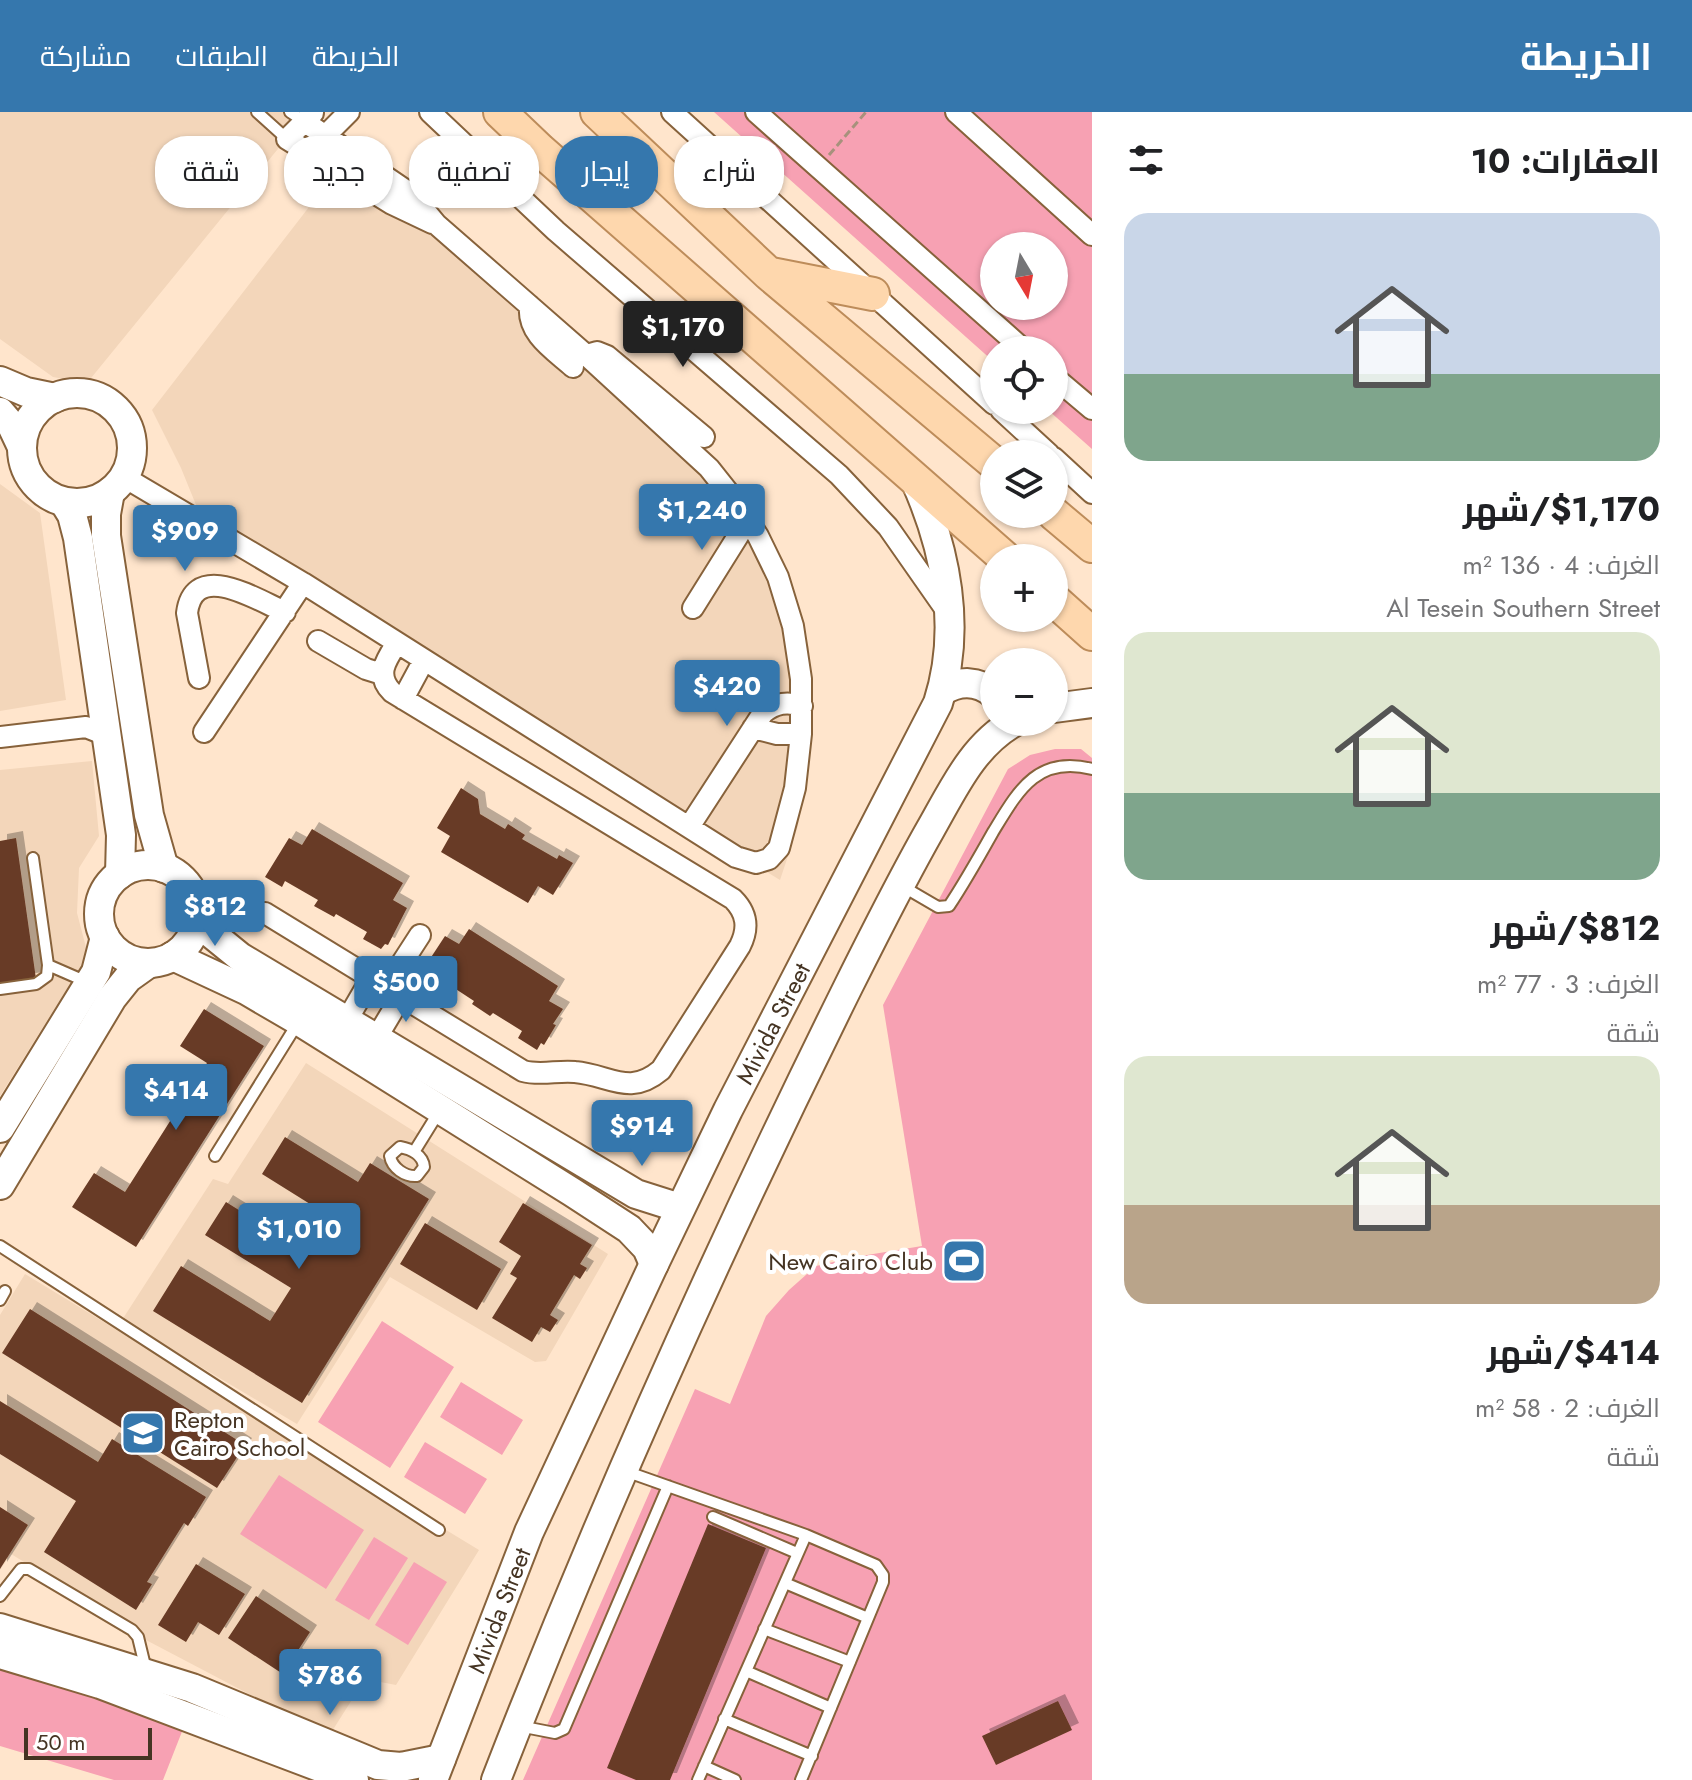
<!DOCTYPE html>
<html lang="ar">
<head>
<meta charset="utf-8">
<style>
	:root { --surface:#fff; --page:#f2f2f2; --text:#202124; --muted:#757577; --accent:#3577ad }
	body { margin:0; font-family:Jost,Cairo,sans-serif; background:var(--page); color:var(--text); direction:rtl; height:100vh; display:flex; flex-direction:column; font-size:30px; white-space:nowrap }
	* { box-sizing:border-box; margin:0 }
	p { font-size:26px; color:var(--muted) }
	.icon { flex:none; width:44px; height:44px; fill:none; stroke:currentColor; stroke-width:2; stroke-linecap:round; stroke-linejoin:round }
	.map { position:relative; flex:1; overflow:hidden; direction:ltr }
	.drawer { display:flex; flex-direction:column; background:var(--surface); width:600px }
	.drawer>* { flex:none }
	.top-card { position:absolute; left:24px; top:24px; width:760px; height:72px; direction:rtl; display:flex; gap:16px }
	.needle { width:52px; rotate:170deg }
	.buttons { position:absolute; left:980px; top:120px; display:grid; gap:16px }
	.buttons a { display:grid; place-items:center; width:88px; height:88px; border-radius:50%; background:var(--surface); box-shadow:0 2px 6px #0004; font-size:40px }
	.scale { position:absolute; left:24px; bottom:20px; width:128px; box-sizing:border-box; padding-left:8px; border:4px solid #453423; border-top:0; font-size:22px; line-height:28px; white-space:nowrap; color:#453423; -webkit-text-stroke:6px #fff; paint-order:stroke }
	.price { position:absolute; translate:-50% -68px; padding:0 18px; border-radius:8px; background:var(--accent); color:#fff; font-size:26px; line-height:52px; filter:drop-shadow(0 2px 4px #0008) }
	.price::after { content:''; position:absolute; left:50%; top:48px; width:24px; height:18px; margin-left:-12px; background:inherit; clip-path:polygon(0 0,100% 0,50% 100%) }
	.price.on { background:#222; color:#fff }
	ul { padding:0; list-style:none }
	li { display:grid; align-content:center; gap:16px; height:424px; padding:0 32px }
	li span { display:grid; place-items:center; height:248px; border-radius:24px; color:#555 }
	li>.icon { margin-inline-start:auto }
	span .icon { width:144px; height:144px; fill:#fffc; stroke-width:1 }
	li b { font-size:34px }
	h2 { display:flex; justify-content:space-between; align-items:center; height:96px; padding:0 32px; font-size:34px }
	.chip { padding:0 28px; border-radius:32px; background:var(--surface); box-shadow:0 2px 6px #0004; font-size:28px; line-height:72px }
	.chip.on { background:var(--accent); color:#fff }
	header { display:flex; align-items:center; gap:48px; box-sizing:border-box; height:112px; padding:0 40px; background:var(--accent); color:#fff }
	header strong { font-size:38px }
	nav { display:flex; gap:44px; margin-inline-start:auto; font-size:28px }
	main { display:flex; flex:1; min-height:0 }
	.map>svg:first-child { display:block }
	.built { fill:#f3d6ba }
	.green { fill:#f7a1b3; fill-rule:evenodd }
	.building { fill:#683b25; filter:url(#shadow) }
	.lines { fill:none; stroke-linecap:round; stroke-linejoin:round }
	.lane-casing { stroke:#87623b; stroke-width:14 }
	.street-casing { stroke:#87623b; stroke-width:24 }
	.secondary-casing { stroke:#87623b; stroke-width:32 }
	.primary-casing { stroke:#bd8c5a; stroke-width:36 }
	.path { stroke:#a7917c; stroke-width:3; stroke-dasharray:8 4; stroke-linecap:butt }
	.lane { stroke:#fff; stroke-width:10 }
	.street { stroke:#fff; stroke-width:20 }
	.secondary { stroke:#fff; stroke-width:28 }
	.primary { stroke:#fed7ad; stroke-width:32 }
	.labels { text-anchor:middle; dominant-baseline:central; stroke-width:8; stroke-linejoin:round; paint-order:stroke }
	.street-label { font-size:24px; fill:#453423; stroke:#fff }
	.poi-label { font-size:24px; fill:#453423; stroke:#fff; text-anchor:end }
</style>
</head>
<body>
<header>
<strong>الخريطة</strong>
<nav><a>الخريطة</a><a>الطبقات</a><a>مشاركة</a></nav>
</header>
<main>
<section class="drawer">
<h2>العقارات: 10<svg class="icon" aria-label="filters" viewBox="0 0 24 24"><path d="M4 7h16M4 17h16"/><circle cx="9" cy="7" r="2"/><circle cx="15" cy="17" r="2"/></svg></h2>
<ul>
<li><span style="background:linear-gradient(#c9d6e8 65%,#7fa58c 0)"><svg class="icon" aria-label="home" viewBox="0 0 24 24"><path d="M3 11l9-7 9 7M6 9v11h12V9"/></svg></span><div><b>$1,170/شهر</b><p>الغرف: 4 · 136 m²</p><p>Al Tesein Southern Street</p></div></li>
<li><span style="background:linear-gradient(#dfe7d0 65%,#7fa58c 0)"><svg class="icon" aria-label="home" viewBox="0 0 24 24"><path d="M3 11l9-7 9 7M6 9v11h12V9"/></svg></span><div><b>$812/شهر</b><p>الغرف: 3 · 77 m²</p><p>شقة</p></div></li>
<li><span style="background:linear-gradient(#dfe7d0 60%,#b9a48a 0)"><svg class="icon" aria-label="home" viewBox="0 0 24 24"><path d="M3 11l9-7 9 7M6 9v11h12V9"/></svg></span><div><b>$414/شهر</b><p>الغرف: 2 · 58 m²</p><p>شقة</p></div></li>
</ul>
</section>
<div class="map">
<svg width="1092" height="1668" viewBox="0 0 1092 1668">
	<defs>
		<filter id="shadow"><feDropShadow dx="7" dy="-7" stdDeviation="0" flood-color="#0004"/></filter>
	</defs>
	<rect width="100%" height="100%" fill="#ffe5cc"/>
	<path class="built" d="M 0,0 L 308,0 L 87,271 L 53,265 L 0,227 Z
		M 350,42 L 739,387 L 787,473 L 809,535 L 812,626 L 798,714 L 780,768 L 205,415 L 181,356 L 152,298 Z
		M 0,372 L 40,401 L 66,588 L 0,599 Z
		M 92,649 L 99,724 L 79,756 L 77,801 L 88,843 L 0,984 L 0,658 Z
		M 306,951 L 608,1142 L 546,1249 L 535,1250 L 390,1165 L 297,1312 L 122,1208 L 213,1067 L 228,1072 Z
		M 25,1162 L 479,1438 L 396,1573 L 365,1567 L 329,1624 L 146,1528 L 141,1521 L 11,1442 L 0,1458 L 0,1203 Z"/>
	<path class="green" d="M 714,0 L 1092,0 L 1092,337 L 1048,298 L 1054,298 L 1054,238 L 994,238 L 994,250 ZM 994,134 L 1054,134 L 1054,194 L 994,194 Z
		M 1055,637 L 1081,637 L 1092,646 L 1092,1668 L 523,1668 L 695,1277 L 730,1292 L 766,1204 L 789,1178 L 816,1154 L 855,1145 L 922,1134 L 883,893 L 1008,657 L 1030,643 Z
		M 382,1209 L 454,1255 L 390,1356 L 318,1310 Z
		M 461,1270 L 523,1308 L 502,1343 L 440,1305 Z
		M 425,1330 L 487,1367 L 465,1402 L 404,1365 Z
		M 279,1363 L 364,1418 L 326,1477 L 240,1422 Z
		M 374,1425 L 408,1446 L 369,1508 L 335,1488 Z
		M 414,1450 L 447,1470 L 408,1533 L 375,1513 Z
		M 0,1550 L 183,1617 L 163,1668 L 114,1668 L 0,1634 Z"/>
	<path class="building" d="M 461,676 L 478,687 L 480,702 L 505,717 L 508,712 L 525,723 L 522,727 L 557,747 L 559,743 L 573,751 L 553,783 L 538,774 L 528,791 L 441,740 L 450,724 L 437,716 Z
		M 312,717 L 403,771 L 393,788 L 407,796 L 388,833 L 385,832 L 381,837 L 363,827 L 367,820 L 336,802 L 334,805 L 314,794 L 318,788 L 285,769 L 282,775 L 265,765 L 289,726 L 302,733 Z
		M 16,726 L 36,867 L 0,872 L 0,729 Z
		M 469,817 L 558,874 L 549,889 L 563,897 L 553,912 L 556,913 L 544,933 L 541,931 L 537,938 L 518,926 L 522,919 L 493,901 L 490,904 L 472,892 L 474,889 L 442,868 L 438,875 L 422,864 L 426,858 L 424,856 L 445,824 L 459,832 Z
		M 204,897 L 264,934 L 136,1135 L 72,1095 L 94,1061 L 125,1080 L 207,951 L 180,934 Z
		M 285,1025 L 358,1070 L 370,1051 L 429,1087 L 302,1291 L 153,1199 L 181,1154 L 270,1209 L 291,1176 L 205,1123 L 226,1090 L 311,1143 L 334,1107 L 262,1062 Z
		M 523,1091 L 592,1133 L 580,1152 L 587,1156 L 580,1167 L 574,1163 L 550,1203 L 558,1208 L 550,1220 L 541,1215 L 532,1230 L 492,1206 L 517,1166 L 510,1162 L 521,1144 L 499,1130 Z
		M 425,1111 L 501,1157 L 477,1198 L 400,1152 Z
		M 30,1197 L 245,1333 L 217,1376 L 2,1241 Z
		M 0,1289 L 98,1350 L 112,1327 L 206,1385 L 188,1414 L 184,1411 L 147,1470 L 152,1472 L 136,1498 L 44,1440 L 76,1389 L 0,1342 Z
		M 0,1395 L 28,1413 L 0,1457 Z
		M 708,1412 L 766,1436 L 670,1668 L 636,1668 L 607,1656 Z
		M 196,1452 L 245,1482 L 219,1523 L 198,1510 L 186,1530 L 158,1513 Z
		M 256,1484 L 310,1520 L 295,1543 L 304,1549 L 292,1568 L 228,1526 Z
		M 1058,1589 L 1072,1618 L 996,1653 L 982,1624 Z"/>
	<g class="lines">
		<g class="lane-casing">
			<path id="lane" d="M 257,0 L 287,27
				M 290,0 L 305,10
				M 902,774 L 938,795 L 949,794 C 965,770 979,745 993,720 C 1018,679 1037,643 1092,657
				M 48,853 L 87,870
				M 0,877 L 36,872 L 47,864 L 48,853 L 33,746
				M 400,1035 C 411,1037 423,1043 424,1055 L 417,1064 C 405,1065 392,1056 390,1044 Z
				M 414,1040 L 440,998
				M 215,1044 L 299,909
				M 0,1134 L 439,1418
				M 0,1188 L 5,1179
				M 625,1359 L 806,1423 L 876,1453 L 883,1463 L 883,1470 L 801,1668
				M 713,1405 L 797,1441
				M 785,1471 L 868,1506
				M 0,1484 L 21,1457 L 29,1457 L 132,1518 L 138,1525 L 146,1558
				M 764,1517 L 850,1550
				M 746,1559 L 831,1596
				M 724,1607 L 812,1644
				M 519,1614 L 555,1621 L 564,1617 L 668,1374
				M 704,1654 L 735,1668
				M 698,1668 L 806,1423"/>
		</g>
		<g class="street-casing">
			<path id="street" d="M 430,0 L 556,119 L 839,363 L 888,415 L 946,498
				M 672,0 L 994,292
				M 756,0 L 1024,238
				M 956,0 L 1092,123
				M 313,1 L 287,27 L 392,92 L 432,111
				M 317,32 L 349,0
				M 530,194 C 527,222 554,238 573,255
				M 590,242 L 597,240 L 607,244 L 704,325
				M 1054,265 L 1092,297
				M 1001,298 L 1049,342
				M 1054,346 L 1092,381
				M 124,365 L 303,471 L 736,745 L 756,751 L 769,747 L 779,736 L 795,676 L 801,622 L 801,567 L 793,514 L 778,465 L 758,424 L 736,390 L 709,356 L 586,243 L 436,112 L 411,82 L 305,10
				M 693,496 L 748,408
				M 318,529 L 366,557 L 382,562
				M 199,566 L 187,501 C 194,447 257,488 285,500
				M 403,587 L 424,548
				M 753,616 L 777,622 L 801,622
				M 204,620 L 303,471
				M 0,625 L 86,615 L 101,621 L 109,633
				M 689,715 L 763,601 C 775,591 787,589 802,594
				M 265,801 L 523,959 C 541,964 558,958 575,960 C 610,963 629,985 661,958 L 740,834 C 749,816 747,801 733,787 L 392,580 C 375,563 386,548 397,531
				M 387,874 L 420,823
				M 347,908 L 372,865
				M 377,925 L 402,883"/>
		</g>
		<g class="secondary-casing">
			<g id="secondary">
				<path d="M 0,269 L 26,280 L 55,286"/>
				<circle cx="77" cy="336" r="55"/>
				<path d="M 0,300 L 12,314 L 22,335"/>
				<path d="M 110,380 L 106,402 L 106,424 L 149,703 L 164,756"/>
				<path d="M 64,390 L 72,403 L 78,426 L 121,723 L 120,762"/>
				<path d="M 942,579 C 960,568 978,568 994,582"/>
				<path d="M 1054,596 L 1092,591"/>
				<circle cx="148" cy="802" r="49"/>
				<path d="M 197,810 L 240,845 L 636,1082 L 680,1096"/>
				<path d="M 173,844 L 246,878 L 299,909 L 572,1080 L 629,1117 L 647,1136 L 654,1152"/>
				<path d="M 0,1016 L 96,860 L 105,825"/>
				<path d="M 0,1073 L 112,886 L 128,866 L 149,851"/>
				<path d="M 0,1516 L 192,1576 L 378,1653 L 401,1655 L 441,1647"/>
				<path d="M 0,1542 L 100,1572 L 354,1668"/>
				<path id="s1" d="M 433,1668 L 529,1420 L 654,1152 L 728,998 L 938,591 C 962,517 946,437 915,368"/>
				<path d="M 496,1668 C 601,1398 720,1133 849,873 C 875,821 901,769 930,718 C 953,678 972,634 1014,610"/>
			</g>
		</g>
		<g class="primary-casing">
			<path id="primary" d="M 500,0 L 540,38 L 1005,446
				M 597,0 L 769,162 L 994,351
				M 771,162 L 873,182
				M 1054,402 L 1092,434
				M 1054,488 L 1092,522"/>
		</g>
		<path class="path" d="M 829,43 L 866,0"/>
		<use href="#lane" class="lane"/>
		<use href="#street" class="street"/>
		<use href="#secondary" class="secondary"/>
		<use href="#primary" class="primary"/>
	</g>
	<defs>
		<g id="stadium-square" transform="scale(2.3)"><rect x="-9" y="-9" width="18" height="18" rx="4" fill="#3577ad" stroke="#fff"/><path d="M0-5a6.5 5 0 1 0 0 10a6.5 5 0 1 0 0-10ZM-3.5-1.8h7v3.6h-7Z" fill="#fff"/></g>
		<g id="school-square" transform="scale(2.3)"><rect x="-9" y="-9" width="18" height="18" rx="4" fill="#3577ad" stroke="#fff"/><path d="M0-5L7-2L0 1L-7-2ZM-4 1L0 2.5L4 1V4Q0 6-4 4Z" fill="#fff"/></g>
	</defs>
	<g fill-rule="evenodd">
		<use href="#stadium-square" x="964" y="1149"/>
		<use href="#school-square" x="143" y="1321"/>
	</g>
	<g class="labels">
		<g class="street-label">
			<text stroke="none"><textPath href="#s1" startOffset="830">Mivida Street</textPath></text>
			<text stroke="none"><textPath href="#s1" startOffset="182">Mivida Street</textPath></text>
		</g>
		<g class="poi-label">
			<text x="933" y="1149">New Cairo Club</text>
			<text x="174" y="1307" text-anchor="start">Repton<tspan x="174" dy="28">Cairo School</tspan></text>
		</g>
	</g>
</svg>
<div class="buttons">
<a><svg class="needle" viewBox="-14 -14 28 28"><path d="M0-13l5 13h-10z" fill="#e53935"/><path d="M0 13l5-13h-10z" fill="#757577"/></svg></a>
<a><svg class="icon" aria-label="locate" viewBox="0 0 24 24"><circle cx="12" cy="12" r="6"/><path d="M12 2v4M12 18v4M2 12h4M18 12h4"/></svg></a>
<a><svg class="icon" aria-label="layers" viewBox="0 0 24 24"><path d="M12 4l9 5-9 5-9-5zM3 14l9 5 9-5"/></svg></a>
<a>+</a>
<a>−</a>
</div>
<div class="scale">50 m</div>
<b class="price on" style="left:683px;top:257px">$1,170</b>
<b class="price" style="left:702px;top:440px">$1,240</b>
<b class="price" style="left:185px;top:461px">$909</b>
<b class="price" style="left:727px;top:616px">$420</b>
<b class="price" style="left:215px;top:836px">$812</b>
<b class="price" style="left:406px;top:912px">$500</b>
<b class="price" style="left:176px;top:1020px">$414</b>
<b class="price" style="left:642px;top:1056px">$914</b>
<b class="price" style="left:299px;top:1159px">$1,010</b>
<b class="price" style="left:330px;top:1605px">$786</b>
<div class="top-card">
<a class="chip">شراء</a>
<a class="chip on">إيجار</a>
<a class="chip">تصفية</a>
<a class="chip">جديد</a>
<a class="chip">شقة</a>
</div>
</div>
</main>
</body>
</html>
